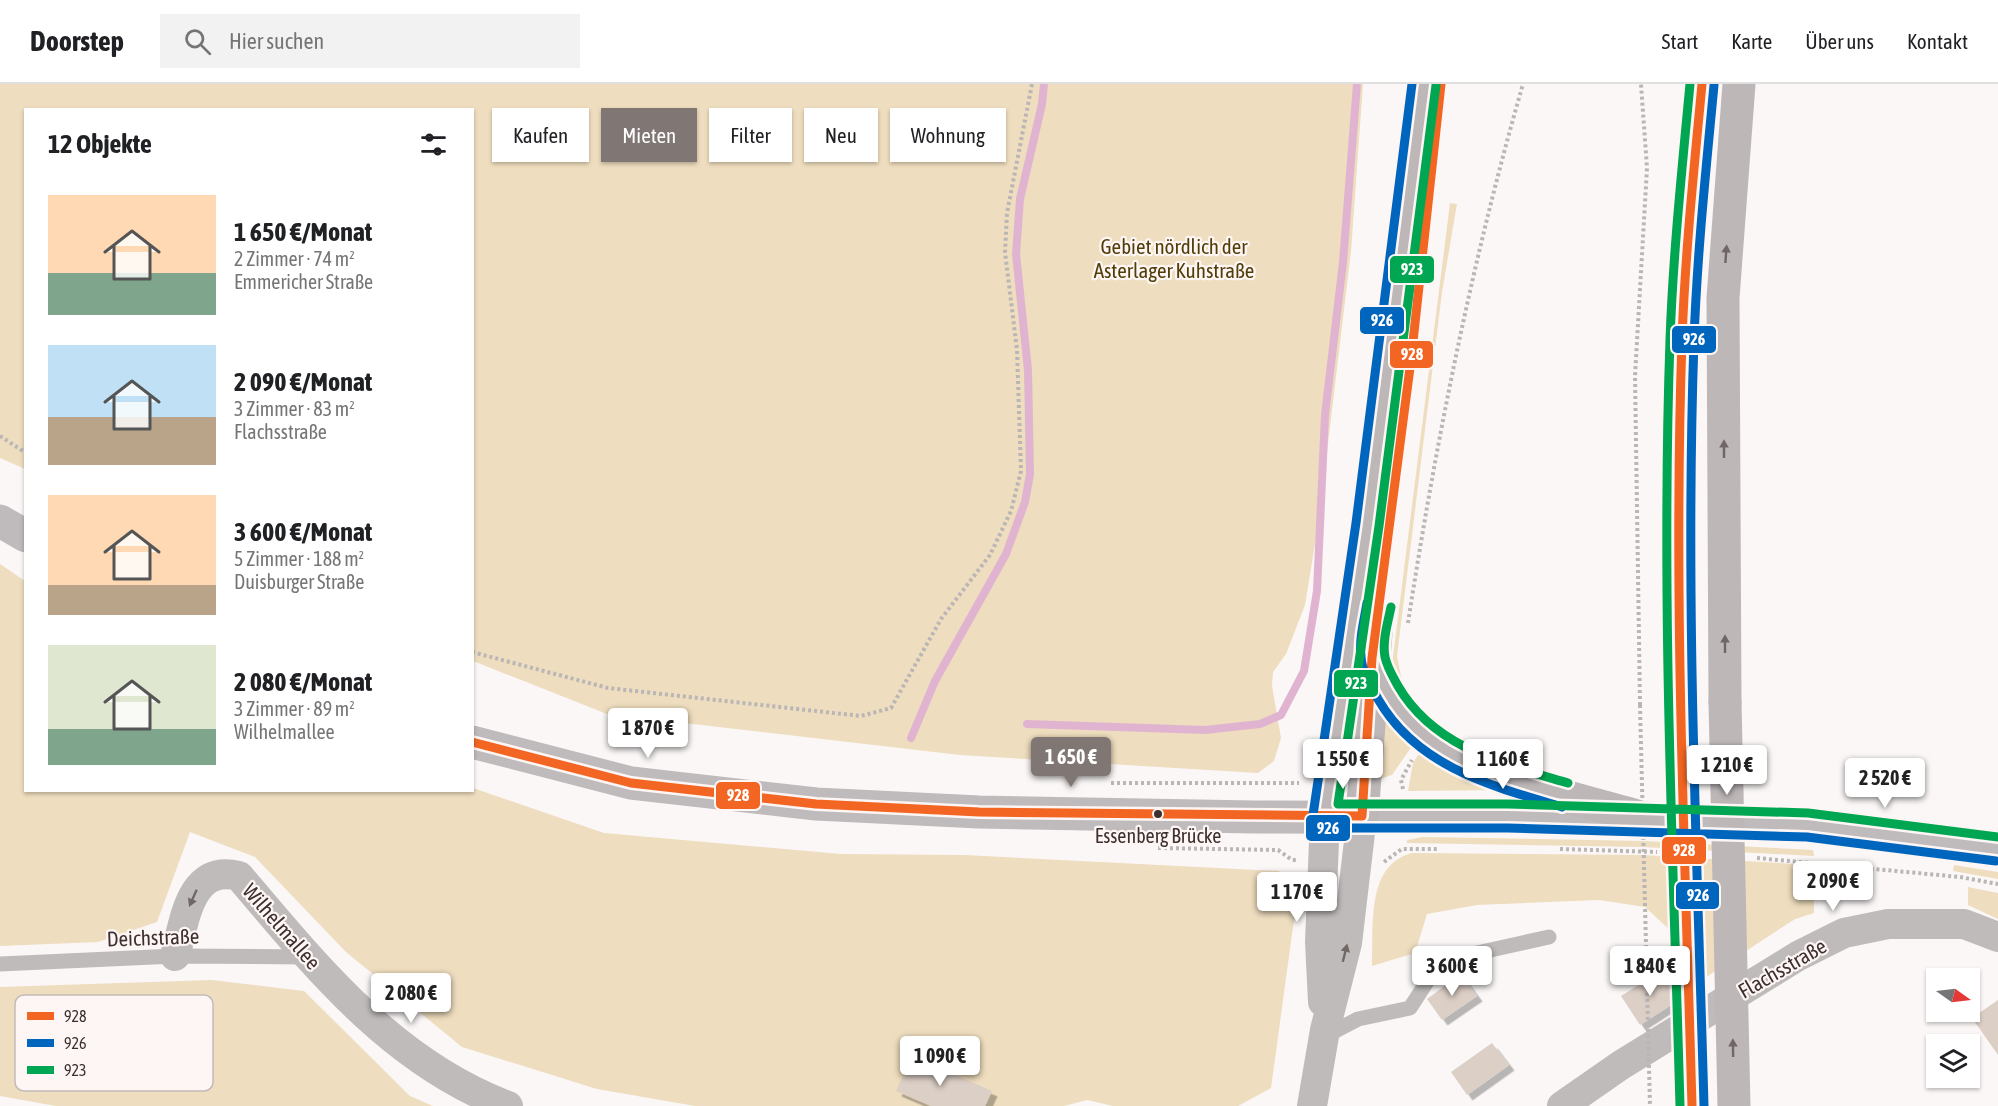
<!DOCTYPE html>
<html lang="de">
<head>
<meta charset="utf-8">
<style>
	:root { --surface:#fff; --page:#f2f2f2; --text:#202124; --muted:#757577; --line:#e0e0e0; --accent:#807674 }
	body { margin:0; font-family:"Asap Condensed",sans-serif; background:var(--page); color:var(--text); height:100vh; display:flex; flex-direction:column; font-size:22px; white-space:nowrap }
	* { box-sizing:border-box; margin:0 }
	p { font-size:20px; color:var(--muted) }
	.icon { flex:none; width:33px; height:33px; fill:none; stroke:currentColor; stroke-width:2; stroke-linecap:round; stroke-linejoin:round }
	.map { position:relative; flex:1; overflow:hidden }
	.panel { position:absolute; left:24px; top:24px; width:450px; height:684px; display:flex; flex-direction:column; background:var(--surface); border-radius:0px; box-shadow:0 2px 4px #0004 }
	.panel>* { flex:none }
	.guide { position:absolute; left:492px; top:24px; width:570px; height:54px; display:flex; gap:12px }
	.needle { width:39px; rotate:104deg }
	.buttons { position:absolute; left:1926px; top:884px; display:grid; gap:12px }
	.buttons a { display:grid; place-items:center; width:54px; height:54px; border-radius:0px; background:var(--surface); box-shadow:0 2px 4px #0004; font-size:30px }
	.price { position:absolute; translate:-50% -51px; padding:0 14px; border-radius:6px; background:#fff; color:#222; font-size:20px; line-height:39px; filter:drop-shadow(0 2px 3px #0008) }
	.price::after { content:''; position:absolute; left:50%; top:36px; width:18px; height:14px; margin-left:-9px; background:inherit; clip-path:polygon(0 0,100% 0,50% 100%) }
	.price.on { background:var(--accent); color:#fff }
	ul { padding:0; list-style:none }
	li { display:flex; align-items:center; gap:18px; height:150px; padding:0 24px }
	li span { display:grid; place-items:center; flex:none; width:168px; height:120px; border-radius:0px; color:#555 }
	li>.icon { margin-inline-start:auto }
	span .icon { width:72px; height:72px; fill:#fffc; stroke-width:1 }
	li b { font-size:26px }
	h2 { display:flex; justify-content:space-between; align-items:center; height:72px; padding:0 24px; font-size:26px }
	.tag { padding:0 21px; border-radius:0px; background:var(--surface); box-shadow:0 2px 4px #0004; font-size:21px; line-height:54px }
	.tag.on { background:var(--accent); color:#fff }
	header { display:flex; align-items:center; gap:36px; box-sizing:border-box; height:84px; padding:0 30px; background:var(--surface); border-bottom:2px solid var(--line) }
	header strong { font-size:28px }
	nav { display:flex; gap:33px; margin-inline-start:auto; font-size:21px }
	.search { width:420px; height:54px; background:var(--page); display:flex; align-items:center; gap:15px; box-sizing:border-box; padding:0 21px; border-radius:0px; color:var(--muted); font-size:22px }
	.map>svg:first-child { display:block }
	.green { fill:#eeddbe }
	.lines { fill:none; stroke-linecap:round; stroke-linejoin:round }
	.stream { stroke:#e0b4d0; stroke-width:8 }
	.building { fill:#dccfc6; filter:url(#shadow) }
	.path { stroke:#bab6b6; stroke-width:4; stroke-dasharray:3 3; stroke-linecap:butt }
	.lane { stroke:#bfbbbb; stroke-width:15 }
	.street { stroke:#bfbbbb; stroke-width:30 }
	.secondary { stroke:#bfbabb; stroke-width:33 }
	.highway { stroke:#bdb7b8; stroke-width:33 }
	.path-bridge { stroke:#bab6b6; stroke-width:4; stroke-dasharray:3 3; stroke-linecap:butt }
	.highway-bridge { stroke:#bdb7b8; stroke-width:33 }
	.bus-1-casing { stroke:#fdf6f5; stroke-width:14 }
	.bus-2-casing { stroke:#fdf6f5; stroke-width:14 }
	.bus-3-casing { stroke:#fdf6f5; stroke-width:14 }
	.bus-1 { stroke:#f26522; stroke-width:9 }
	.bus-2 { stroke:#0065bd; stroke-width:9 }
	.bus-3 { stroke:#00a651; stroke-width:9 }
	.oneway { fill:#706665 }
	.oneway2 { fill:#716866 }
	.bus-dot { fill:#3d302e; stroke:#fdf6f5; stroke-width:2 }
	.labels { text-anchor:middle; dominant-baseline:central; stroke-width:4.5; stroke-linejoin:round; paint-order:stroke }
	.bus-label { font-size:20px; fill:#3d302e; stroke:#fdf6f5 }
	.park-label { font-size:21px; fill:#523d07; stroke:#fdf6f5 }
	.street-label { font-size:21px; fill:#3d302e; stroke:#fdf6f5 }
	.key { fill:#fdf6f5; stroke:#c3bbb9; stroke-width:1.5 }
	.key-label { font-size:16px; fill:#3d302e }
	.line-badge { stroke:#fdf6f5; stroke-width:2 }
	.badge-label { font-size:16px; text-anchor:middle; font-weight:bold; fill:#fff }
</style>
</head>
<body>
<header>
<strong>Doorstep</strong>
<div class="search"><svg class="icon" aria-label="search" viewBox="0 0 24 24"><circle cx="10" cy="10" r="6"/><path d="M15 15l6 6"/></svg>Hier suchen</div>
<nav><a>Start</a><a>Karte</a><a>Über uns</a><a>Kontakt</a></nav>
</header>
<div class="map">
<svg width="1998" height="1022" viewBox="0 0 1998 1022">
	<defs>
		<filter id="shadow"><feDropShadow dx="5.5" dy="5.5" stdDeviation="0" flood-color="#0004"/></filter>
	</defs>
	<rect width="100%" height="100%" fill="#fbf7f7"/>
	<path class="green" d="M 0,0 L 1363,0 L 1351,167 L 1319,435 L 1305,521 L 1286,570 L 1273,588 L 1272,602 L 1281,654 L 1274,677 L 1258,689 L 960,671 L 607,630 L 473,577 L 472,26 L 26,26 L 25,385 L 0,374 Z
		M 1450,119 L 1457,120 L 1442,208 L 1397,572 L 1402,598 L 1420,635 L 1393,584 L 1393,573 Z
		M 0,480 L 25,497 L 26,706 L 472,706 L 473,704 L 604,749 L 841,770 L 964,771 L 1279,787 L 1296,821 L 1271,1004 L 1238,1022 L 1113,1022 L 1087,1016 L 1064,1022 L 695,1022 L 597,1005 L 462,963 L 346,868 L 255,773 L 190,748 L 157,838 L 98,858 L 0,862 Z
		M 1382,633 L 1412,662 L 1392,691 L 1377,696 Z
		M 1420,668 L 1499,706 L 1408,707 L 1413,679 Z
		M 1423,753 L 1644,757 L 1813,766 L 1814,772 L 1643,763 L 1407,759 L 1407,756 Z
		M 1412,769 L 1643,771 L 1814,781 L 1814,829 L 1795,835 L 1700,897 L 1684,859 L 1645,823 L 1599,816 L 1477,821 L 1427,830 L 1415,869 L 1372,882 C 1374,844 1365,781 1412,769 Z
		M 1954,781 L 1998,788 L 1998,795 L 1953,787 Z
		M 1968,803 L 1998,809 L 1998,835 L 1968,821 Z
		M 212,896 L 304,907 L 410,1012 L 433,1022 L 56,1022 L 0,1012 L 0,903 Z"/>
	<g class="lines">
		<path class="stream" d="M 1027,640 L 1205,646 L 1260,640 L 1281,631 L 1304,587 L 1317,507 L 1325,331 L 1343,178 L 1357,0
			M 911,654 L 935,597 L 1006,470 L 1025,418 L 1030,390 L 1028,286 L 1016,170 L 1020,115 L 1042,20 L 1044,0"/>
	</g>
	<path class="building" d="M 1669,882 L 1671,921 L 1640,941 L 1621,912 Z
		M 1461,890 L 1477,912 L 1442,936 L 1427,915 Z
		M 1998,916 L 1998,971 L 1972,934 Z
		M 1492,959 L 1509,981 L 1467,1011 L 1451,988 Z
		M 912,972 L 992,1007 L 985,1022 L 931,1022 L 896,1007 Z"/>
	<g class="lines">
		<path class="path" d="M 0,352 L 26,369
			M 1408,539 C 1436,357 1472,177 1523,0
			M 472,568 L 608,604 L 861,632 L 891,624 L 941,535 L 990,471 L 1011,427 L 1021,387 L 1017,266 L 1005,168 L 1007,129 L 1032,0
			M 1640,621 L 1635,292 L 1647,84 L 1641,0
			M 1111,699 L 1299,699
			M 1403,705 L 1401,696 L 1412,676
			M 1158,764 L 1278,766 L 1292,776 L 1298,776
			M 1560,765 L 1657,768
			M 1757,774 L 1960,793 L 1998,800
			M 1384,778 L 1402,765 L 1438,765"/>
		<path class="lane" d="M 0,880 L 175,872 L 307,873
			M 1325,946 L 1335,947 L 1358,935 L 1410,924 L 1432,890 L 1459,873 L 1549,853"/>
		<path class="street" d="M 175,872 C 185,837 189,780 239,792 C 316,883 393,979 508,1022
			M 1323,918 L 1320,858 L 1325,732
			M 1312,1022 L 1325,946 L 1347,859 L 1362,732
			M 1562,1022 L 1621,981 L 1798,872 L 1844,849 L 1888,840 L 1964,840 L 1998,853"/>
		<path class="secondary" d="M 0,437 L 26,452
			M 472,658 L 631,699 L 816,720 L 979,728 L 1254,733 L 1644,734 L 1808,741 L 1998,765"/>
		<path class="highway" d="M 1373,576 C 1381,595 1389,616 1403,632 C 1452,690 1571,712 1644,734
			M 1725,618 L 1723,214 L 1739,0
			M 1682,622 L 1678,360 L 1683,196 L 1702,0
			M 1325,732 C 1331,655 1349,580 1359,503 C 1382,336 1403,168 1424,0
			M 1362,732 L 1377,536"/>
		<path class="path-bridge" d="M 1640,621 L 1650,1022"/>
		<path class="highway-bridge" d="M 1725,618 L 1734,1022
			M 1682,622 L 1692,1022"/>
		<g class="bus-1-casing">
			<path id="bus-1" d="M 472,658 L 631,699 L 816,720 L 979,728 L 1362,732 L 1372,574 L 1411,276 L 1441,0
				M 1692,1022 C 1685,767 1673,511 1682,256 C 1685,171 1694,85 1702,0"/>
		</g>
		<g class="bus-2-casing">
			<path id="bus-2" d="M 1412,0 L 1356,439 L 1313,731 L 1316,740 L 1325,744 L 1508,744 L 1807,753 L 1996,777
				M 1367,519 C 1364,537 1359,555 1361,573 C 1362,588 1371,602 1378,615 C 1417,683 1492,702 1562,723
				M 1704,1022 C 1697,767 1685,512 1694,257 C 1697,171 1706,86 1714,1"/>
		</g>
		<g class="bus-3-casing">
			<path id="bus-3" d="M 1436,1 L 1379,442 L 1338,720 L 1508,720 L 1808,729 L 1998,753
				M 1391,523 C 1388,538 1382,557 1385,573 C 1387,583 1393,593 1398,602 C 1434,664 1504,680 1568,699
				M 1680,1022 C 1673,767 1661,512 1670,256 C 1673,171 1682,85 1690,0"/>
		</g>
		<use href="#bus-1" class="bus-1"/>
		<use href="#bus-2" class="bus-2"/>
		<use href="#bus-3" class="bus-3"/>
	</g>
	<defs><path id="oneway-solid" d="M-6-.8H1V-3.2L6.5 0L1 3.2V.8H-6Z" transform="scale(1.5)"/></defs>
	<g class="oneway">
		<use href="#oneway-solid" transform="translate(1726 170) rotate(-86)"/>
		<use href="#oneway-solid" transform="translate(1724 365) rotate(-90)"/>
		<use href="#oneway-solid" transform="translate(1725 560) rotate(-90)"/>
		<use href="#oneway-solid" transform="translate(1733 964) rotate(-91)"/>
	</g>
	<g class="oneway2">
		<use href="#oneway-solid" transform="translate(193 814) rotate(114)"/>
		<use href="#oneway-solid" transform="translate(1345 869) rotate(-76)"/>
	</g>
	<circle class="bus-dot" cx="1158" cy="730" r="5"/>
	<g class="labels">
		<g class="bus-label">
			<text x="1158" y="751">Essenberg Brücke</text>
		</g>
		<g class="park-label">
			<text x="1174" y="162">Gebiet nördlich der<tspan x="1174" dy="24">Asterlager Kuhstraße</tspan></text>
		</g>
		<g class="street-label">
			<text transform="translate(282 842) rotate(49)">Wilhelmallee</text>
			<text transform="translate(153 853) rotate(-2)">Deichstraße</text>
			<text transform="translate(1782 884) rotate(-30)">Flachsstraße</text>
		</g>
	</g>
	<rect x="15" y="911" width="198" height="96" rx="9" class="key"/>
	<rect x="27" y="928" width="27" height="8" fill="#f26522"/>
	<rect x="27" y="955" width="27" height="8" fill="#0065bd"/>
	<rect x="27" y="982" width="27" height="8" fill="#00a651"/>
	<g class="key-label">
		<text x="64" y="938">928</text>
		<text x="64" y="965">926</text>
		<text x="64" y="992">923</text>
	</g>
	<g class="line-badge">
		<rect x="1389" y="171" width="46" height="29" rx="6" fill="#00a651"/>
		<rect x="1359" y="222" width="46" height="29" rx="6" fill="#0065bd"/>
		<rect x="1671" y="241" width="46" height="29" rx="6" fill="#0065bd"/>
		<rect x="1389" y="256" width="45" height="29" rx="6" fill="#f26522"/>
		<rect x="1333" y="585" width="46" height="29" rx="6" fill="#00a651"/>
		<rect x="715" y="697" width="46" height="29" rx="6" fill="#f26522"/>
		<rect x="1305" y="730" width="46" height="28" rx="6" fill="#0065bd"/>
		<rect x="1661" y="752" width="46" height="29" rx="6" fill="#f26522"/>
		<rect x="1675" y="797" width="45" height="29" rx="6" fill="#0065bd"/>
	</g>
	<g class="badge-label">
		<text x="1412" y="191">923</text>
		<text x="1382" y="242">926</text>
		<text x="1694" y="261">926</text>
		<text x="1412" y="276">928</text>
		<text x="1356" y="605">923</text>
		<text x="738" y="717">928</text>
		<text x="1328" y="750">926</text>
		<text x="1684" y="772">928</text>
		<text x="1698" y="817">926</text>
	</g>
</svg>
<div class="buttons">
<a><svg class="needle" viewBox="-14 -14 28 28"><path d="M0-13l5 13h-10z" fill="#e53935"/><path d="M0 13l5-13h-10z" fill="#757577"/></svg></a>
<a><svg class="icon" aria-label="layers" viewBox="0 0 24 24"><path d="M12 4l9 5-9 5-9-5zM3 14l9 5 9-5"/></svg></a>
</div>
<b class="price" style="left:648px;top:675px">1 870 €</b>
<b class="price on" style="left:1071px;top:704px">1 650 €</b>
<b class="price" style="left:1343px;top:706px">1 550 €</b>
<b class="price" style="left:1503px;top:706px">1 160 €</b>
<b class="price" style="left:1727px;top:712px">1 210 €</b>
<b class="price" style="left:1885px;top:725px">2 520 €</b>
<b class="price" style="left:1833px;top:828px">2 090 €</b>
<b class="price" style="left:1297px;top:839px">1 170 €</b>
<b class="price" style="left:1452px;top:913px">3 600 €</b>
<b class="price" style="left:1650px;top:913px">1 840 €</b>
<b class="price" style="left:411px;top:940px">2 080 €</b>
<b class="price" style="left:940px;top:1003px">1 090 €</b>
<div class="guide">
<a class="tag">Kaufen</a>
<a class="tag on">Mieten</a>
<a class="tag">Filter</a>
<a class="tag">Neu</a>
<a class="tag">Wohnung</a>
</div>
<section class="panel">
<h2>12 Objekte<svg class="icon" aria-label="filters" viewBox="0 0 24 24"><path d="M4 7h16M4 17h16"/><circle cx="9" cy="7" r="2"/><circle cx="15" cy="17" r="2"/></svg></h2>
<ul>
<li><span style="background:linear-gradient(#ffd9b3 65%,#7fa58c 0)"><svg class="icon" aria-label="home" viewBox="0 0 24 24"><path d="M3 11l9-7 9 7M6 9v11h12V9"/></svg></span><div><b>1 650 €/Monat</b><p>2 Zimmer · 74 m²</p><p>Emmericher Straße</p></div></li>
<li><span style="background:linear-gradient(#bfe0f5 60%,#b9a48a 0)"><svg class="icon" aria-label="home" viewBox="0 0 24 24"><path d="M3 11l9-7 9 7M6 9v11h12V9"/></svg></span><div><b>2 090 €/Monat</b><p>3 Zimmer · 83 m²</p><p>Flachsstraße</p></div></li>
<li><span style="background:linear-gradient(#ffd9b3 75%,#b9a48a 0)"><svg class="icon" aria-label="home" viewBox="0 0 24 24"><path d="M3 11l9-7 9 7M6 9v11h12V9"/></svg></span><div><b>3 600 €/Monat</b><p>5 Zimmer · 188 m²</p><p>Duisburger Straße</p></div></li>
<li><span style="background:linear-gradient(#dfe7d0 70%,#7fa58c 0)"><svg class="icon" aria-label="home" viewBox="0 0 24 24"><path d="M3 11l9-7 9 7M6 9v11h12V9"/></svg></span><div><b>2 080 €/Monat</b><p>3 Zimmer · 89 m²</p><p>Wilhelmallee</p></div></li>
</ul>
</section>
</div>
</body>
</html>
